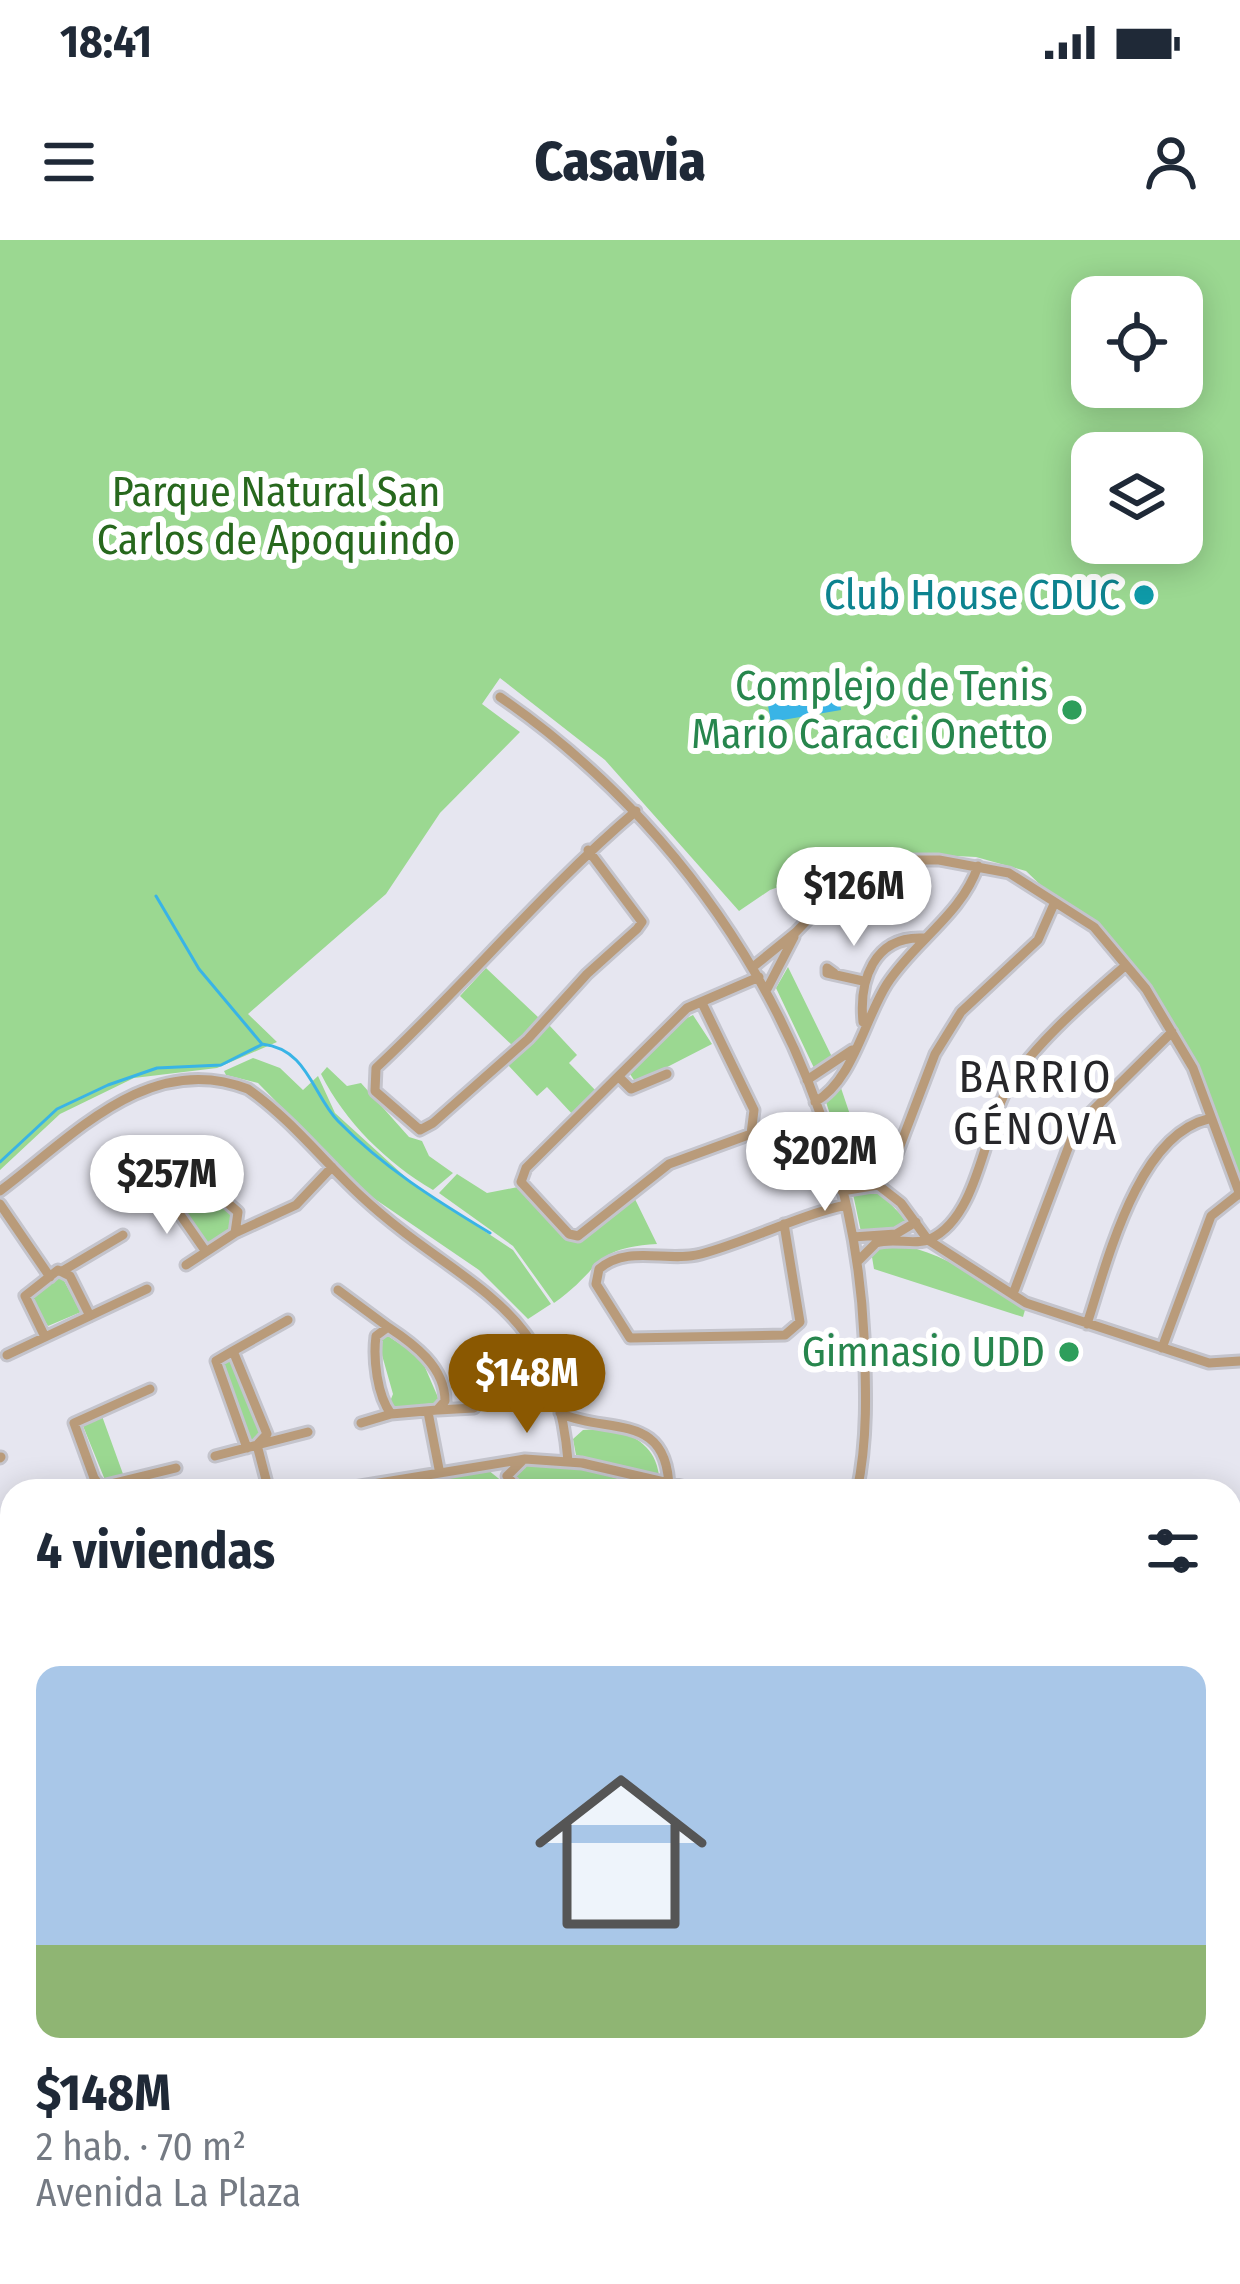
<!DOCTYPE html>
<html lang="es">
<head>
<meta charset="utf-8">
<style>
	:root { --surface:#fff; --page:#f6f6f7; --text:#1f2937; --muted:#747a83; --line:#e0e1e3; --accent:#8a5801 }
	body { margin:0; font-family:"Fira Sans Condensed",sans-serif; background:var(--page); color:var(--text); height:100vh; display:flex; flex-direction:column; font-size:45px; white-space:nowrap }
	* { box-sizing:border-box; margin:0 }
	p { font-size:39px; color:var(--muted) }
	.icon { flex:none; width:66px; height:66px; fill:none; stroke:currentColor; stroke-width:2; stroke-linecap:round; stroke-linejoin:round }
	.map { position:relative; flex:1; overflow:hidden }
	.side { position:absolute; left:0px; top:1239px; width:1242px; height:807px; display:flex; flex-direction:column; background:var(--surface); border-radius:36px 36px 0 0; box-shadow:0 6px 30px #0003 }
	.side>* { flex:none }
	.controls { position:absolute; left:1071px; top:36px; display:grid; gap:24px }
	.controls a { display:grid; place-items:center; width:132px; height:132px; border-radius:24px; background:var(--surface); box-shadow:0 6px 30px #0003; font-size:60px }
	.price { position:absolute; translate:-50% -102px; padding:0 27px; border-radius:42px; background:#fff; color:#222; font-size:39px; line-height:78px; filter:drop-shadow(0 3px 6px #0008) }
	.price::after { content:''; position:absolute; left:50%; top:72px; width:36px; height:27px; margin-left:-18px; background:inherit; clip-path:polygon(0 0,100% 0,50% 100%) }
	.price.current { background:var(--accent); color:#fff }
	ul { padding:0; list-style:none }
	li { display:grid; align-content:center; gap:24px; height:636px; padding:0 36px }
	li+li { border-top:3px solid var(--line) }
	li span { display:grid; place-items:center; height:372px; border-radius:24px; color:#555 }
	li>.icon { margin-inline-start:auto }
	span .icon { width:216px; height:216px; fill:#fffc; stroke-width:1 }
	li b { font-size:51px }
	h2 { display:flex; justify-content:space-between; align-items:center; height:144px; padding:0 36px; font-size:51px }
	.status { display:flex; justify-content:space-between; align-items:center; height:84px; padding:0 60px; background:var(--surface); direction:ltr }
	.status svg { height:33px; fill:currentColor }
	header { display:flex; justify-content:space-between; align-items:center; height:156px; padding:0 36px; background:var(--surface); font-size:54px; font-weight:800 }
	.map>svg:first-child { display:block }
	.green { fill:#9bd891; fill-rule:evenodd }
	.water { fill:#39b4e6 }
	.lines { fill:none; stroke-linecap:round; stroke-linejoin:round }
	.stream { stroke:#39b4e6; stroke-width:3 }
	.minor-casing { stroke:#c4c4cc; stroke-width:15 }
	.tertiary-casing { stroke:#c4c4cc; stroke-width:18 }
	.secondary-casing { stroke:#c4c4cc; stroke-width:20 }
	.minor { stroke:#b99b7a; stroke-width:9 }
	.tertiary { stroke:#b99b7a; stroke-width:12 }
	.secondary { stroke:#a07542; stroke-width:14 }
	.culture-dot { fill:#0f9aa8; stroke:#fff; stroke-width:4.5 }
	.leisure-dot { fill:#2e9e5b; stroke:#fff; stroke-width:4.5 }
	.labels { text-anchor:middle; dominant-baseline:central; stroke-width:12; stroke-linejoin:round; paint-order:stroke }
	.park-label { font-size:42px; fill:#27681d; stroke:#fff }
	.culture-label { font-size:42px; fill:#0d838f; stroke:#fff; text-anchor:end }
	.leisure-label { font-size:42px; fill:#27864d; stroke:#fff; text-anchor:end }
	.neighbourhood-label { font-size:45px; letter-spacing:3px; fill:#27272a; stroke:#fff }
</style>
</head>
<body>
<div class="status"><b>18:41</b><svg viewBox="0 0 49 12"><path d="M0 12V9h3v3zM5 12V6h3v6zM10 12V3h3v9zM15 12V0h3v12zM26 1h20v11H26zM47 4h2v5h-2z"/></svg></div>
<header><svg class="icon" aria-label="menu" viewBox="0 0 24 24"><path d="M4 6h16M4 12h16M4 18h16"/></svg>Casavia<svg class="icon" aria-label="person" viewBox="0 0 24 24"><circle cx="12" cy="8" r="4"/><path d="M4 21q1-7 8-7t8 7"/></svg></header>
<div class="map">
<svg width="1240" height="2044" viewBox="0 0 1240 2044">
	<rect width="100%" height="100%" fill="#e6e6f0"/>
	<path class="green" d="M 0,0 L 1240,0 L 1240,940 L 1216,891 L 1197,829 L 1147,744 L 1101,686 L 1053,657 L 1026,631 L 976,617 L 875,612 L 770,650 L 739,671 L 605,520 L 500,438 L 482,464 L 520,492 L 440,573 L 386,654 L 248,774 L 277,802 L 217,828 L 134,838 L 60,874 L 0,930 ZM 1092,57 L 1182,57 L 1182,147 L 1092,147 ZM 1092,213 L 1182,213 L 1182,303 L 1092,303 Z
		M 788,727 L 834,821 L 815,830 L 776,748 Z
		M 486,728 L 539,778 L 513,806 L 460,756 Z
		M 693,775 L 712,804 L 636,843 L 630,834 L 679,782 Z
		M 549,785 L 577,815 L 569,823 L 598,853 L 574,876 L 547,847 L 537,856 L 508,825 Z
		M 253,818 L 280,828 L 303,850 L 318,836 L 335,873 L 412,943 L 513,1010 L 551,1064 L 528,1079 L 479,1030 L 366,953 L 258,843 L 226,835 L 224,831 Z
		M 327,827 L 347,846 L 361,843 L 409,897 L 422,901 L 429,916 L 453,933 L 433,950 C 387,923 345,882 321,834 Z
		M 841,848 L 871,937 L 852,943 L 826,862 Z
		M 457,934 L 487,953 L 518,947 L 575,1001 L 633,955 L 657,1004 C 590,1008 604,1028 554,1063 L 513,1006 L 439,953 Z
		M 192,944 L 206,946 L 235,976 L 233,988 L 209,1003 L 201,999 L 177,953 Z
		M 878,951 L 908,982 L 894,991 L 861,992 L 853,954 Z
		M 885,1004 C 936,1005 984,1042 1025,1070 L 1023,1077 L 874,1029 L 871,1011 Z
		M 61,1035 L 81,1072 L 48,1086 L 31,1060 Z
		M 385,1094 L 421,1118 L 440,1162 L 399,1168 L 389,1164 L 393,1154 L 378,1101 Z
		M 235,1117 L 262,1197 L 245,1201 L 219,1124 Z
		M 102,1176 L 123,1234 L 105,1240 L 83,1186 Z
		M 612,1188 C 637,1197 655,1207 659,1235 L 576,1215 L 573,1199 L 583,1190 Z
		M 521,1224 L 572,1226 L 663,1251 L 522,1244 L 512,1235 Z
		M 488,1230 L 508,1246 L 374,1251 Z
		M 12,1365 L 12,2034 L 132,2034 L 132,2044 L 0,2044 L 0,1369 Z
		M 1230,1625 L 1240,1627 L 1240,1776 L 1230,1775 Z"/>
	<path class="water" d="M 838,448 L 841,470 L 771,482 L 767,460 Z"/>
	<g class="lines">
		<path class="stream" d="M 156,656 L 199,729 L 262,804 C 308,809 312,854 338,881 C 384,928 434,959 490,993
			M 0,922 L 57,869 L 108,845 L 157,828 L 221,825 L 261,805
			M 0,1700 L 12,1719
			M 371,2034 L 385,2044"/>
		<g class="minor-casing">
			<path id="minor" d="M 500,457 C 709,601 852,839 864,1096 C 866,1148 868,1200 857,1251
				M 588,610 L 642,682 L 637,689 L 587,734 L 528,799 L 433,883 L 420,890 L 375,851 L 376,828 C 465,745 543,650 636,571
				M 753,727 L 796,692 L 857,628 L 884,620 L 939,620 L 1009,633 L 1094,687 L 1146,749 L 1193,828 L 1240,955
				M 834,733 L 827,728 L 827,733 L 863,741
				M 766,751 L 794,697
				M 702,763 L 754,870 L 751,894 L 669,924 L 578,996 L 569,994 L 521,942 L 526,928 L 687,768 L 759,737
				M 863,782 C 859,741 873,696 923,698
				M 620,838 L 631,849 L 667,834
				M 807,840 L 852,810
				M 815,862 C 853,841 864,780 887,744 C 914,702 962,674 978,626
				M 154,937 L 204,1009
				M 878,945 L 901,963 L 928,1000 L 1026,1063 L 1209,1123 L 1240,1121
				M 0,951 C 72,897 149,810 248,849 C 291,879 324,922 362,957 C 462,1050 555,1059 568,1221
				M 842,951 L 878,945 L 895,919 L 935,814 L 961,772 L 1038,700 L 1054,664
				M 169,952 L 182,940 L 199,938 L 238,972 L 235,993 L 186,1025
				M 0,964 L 50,1037
				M 784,984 L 800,1082 L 785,1095 L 630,1098 L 596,1044 L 599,1029 C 628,1004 667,1023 701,1014 C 750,1001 796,976 846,965
				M 235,993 L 296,965 L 332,927
				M 853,997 L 896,994 L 916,982
				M 857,1022 L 876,1003 C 893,997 916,1006 930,999 C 977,978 984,893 1005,853 C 1027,810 1088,758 1125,726
				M 64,1030 L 123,995
				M 338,1050 L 388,1087
				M 1013,1054 L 1076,887 L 1172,792
				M 1087,1084 C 1107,1023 1137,896 1208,879
				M 388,1087 C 414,1104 445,1127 445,1161 L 437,1170 L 391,1174 C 377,1155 373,1119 376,1096 Z
				M 45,1097 L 25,1056 L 58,1030 L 70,1036 L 90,1076
				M 1162,1108 L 1211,976 L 1240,953
				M 233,1111 L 288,1080
				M 7,1115 L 147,1049
				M 438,1170 L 474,1168
				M 428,1172 L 439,1229
				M 560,1173 C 607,1195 669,1170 669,1251
				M 361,1183 L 391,1174
				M 215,1216 L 257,1205 L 267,1194 L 233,1111 L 216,1121 L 247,1208
				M 0,1218 L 1,1217
				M 102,1246 L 176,1228
				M 519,1250 L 507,1236 L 522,1221
				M 104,1251 L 94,1238 L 74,1183 L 150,1149
				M 269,1251 L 257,1205 L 308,1192
				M 330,1251 L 525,1219 L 582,1223 L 703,1251
				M 513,1251 L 581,1251
				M 0,1285 L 12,1279
				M 0,1353 L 12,1348
				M 1230,1592 L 1240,1593
				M 1230,1618 L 1240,1618
				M 1230,1784 L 1240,1785
				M 1230,1989 L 1240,1989
				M 150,2034 L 152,2044
				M 240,2034 L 248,2044
				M 437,2034 L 461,2042 L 481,2034
				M 667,2034 L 667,2044
				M 908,2034 L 908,2044
				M 1041,2034 L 1041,2044
				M 1088,2034 L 1088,2044
				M 1217,2034 L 1217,2044"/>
		</g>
		<g class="tertiary-casing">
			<path id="tertiary" d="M 1230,1875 L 1240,1876
				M 1230,1890 L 1240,1890"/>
		</g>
		<g class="secondary-casing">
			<path id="secondary" d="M 1230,1390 L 1240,1391
				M 1230,1439 L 1240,1439
				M 532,2034 L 533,2044
				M 562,2034 L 563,2044"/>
		</g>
		<use href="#minor" class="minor"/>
		<use href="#tertiary" class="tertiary"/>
		<use href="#secondary" class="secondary"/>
	</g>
	<circle class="culture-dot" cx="1144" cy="355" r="12"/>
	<g class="leisure-dot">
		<circle cx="1072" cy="470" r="12"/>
		<circle cx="1069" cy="1112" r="12"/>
	</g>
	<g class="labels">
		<g class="park-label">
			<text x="276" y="252">Parque Natural San<tspan x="276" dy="48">Carlos de Apoquindo</tspan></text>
		</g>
		<g class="culture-label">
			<text x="1120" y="355">Club House CDUC</text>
		</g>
		<g class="leisure-label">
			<text x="1048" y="446">Complejo de Tenis<tspan x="1048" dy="48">Mario Caracci Onetto</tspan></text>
			<text x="1045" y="1112">Gimnasio UDD</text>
		</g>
		<g class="neighbourhood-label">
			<text x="1036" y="837">BARRIO<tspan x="1036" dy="52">GÉNOVA</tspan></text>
		</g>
	</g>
</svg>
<div class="controls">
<a><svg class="icon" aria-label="locate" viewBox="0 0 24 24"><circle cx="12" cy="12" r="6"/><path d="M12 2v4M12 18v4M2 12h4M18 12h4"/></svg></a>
<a><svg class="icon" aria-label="layers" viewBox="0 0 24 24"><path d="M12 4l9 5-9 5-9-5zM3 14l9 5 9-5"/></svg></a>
</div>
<b class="price" style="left:854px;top:709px">$126M</b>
<b class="price" style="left:825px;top:974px">$202M</b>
<b class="price" style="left:167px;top:997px">$257M</b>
<b class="price current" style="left:527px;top:1196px">$148M</b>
<section class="side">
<h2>4 viviendas<svg class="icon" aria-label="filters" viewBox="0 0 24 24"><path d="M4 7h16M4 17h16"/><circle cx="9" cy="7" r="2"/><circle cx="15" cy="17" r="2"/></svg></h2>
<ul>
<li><span style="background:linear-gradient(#a9c7e8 75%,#8fb573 0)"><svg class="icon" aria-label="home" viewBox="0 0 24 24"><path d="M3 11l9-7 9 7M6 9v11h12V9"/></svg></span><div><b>$148M</b><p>2 hab. · 70 m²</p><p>Avenida La Plaza</p></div></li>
</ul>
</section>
</div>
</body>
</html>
